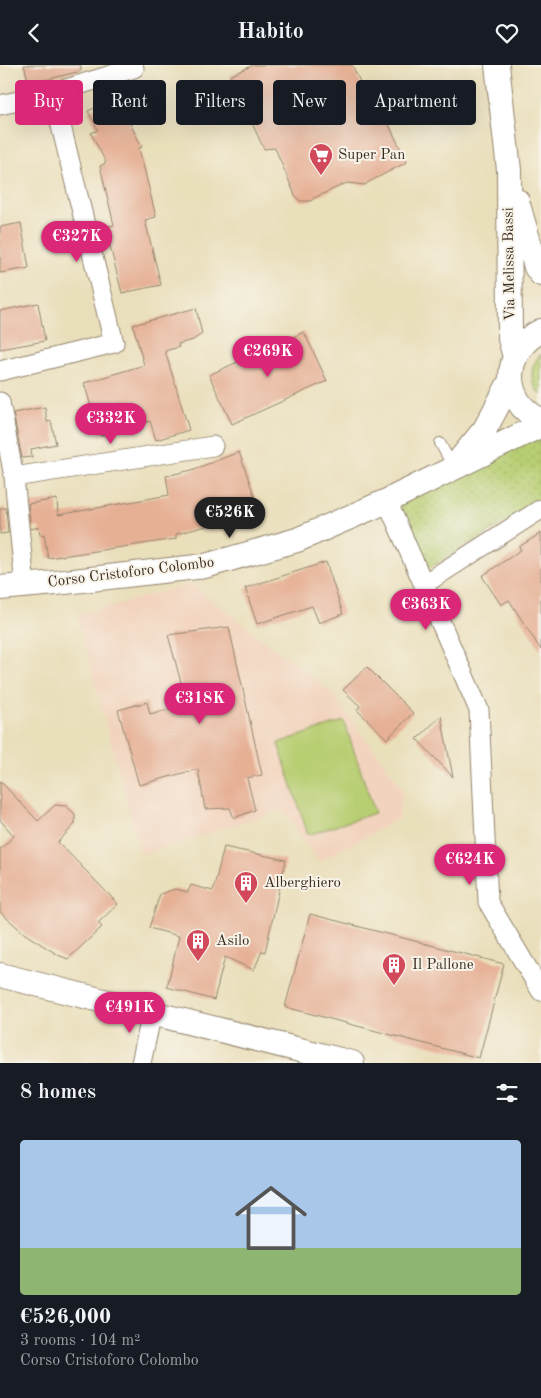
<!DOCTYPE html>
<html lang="en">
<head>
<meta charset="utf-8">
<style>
	:root { --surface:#171b24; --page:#242831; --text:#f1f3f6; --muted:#9ea1a6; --accent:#db2777 }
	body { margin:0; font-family:"Old Standard TT",serif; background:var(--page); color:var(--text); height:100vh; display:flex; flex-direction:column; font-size:19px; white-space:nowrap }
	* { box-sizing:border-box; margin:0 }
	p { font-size:16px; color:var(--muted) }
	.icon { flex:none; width:28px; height:28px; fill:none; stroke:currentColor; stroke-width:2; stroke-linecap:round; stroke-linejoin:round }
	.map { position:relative; height:998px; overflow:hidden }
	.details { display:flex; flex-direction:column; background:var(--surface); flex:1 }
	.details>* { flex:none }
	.top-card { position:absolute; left:15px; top:15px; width:511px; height:45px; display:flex; gap:10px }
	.price { position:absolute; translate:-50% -42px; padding:0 11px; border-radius:18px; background:var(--accent); color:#fff; font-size:16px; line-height:32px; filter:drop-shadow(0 1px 2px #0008) }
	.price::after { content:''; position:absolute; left:50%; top:30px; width:15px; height:11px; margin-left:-8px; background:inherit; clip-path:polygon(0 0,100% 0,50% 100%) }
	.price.active { background:#222; color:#fff }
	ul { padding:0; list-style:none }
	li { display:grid; align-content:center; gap:10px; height:265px; padding:0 20px }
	li span { display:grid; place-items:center; height:155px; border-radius:5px; color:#555 }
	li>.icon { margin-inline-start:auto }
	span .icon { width:90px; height:90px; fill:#fffc; stroke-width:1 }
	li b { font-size:21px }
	h2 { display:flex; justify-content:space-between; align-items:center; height:60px; padding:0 20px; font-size:21px }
	.pill { padding:0 18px; border-radius:5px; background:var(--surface); box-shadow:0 5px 20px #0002; font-size:18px; line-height:45px }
	.pill.active { background:var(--accent); color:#fff }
	header { display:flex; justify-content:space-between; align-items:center; height:65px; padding:0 20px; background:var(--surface); font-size:22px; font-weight:600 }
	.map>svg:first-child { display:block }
	.built { fill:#f2d4be }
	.green { fill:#b8ce72; stroke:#7a7c48 }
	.park { fill:url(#park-dots); stroke:#7a7c48 }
	.building { fill:#e6b095 }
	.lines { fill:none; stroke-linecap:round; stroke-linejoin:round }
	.service-casing { stroke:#92846c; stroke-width:12 }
	.minor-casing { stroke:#92846c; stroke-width:21 }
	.tertiary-casing { stroke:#92846c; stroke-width:26 }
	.service { stroke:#fff; stroke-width:10 }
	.minor { stroke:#fff; stroke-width:19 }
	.tertiary { stroke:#fff; stroke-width:24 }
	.labels { text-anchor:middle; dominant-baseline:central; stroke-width:4; stroke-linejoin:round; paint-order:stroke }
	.poi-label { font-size:15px; fill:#3b2a1e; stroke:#f7f3e8; text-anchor:start }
	.street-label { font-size:15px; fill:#3b2a1e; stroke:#f7f3e8 }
</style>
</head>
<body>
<header><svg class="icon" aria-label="back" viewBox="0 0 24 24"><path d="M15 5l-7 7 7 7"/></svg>Habito<svg class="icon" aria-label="heart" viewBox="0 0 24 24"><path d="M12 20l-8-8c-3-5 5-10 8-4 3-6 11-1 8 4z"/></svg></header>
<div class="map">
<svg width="541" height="998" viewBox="0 0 541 998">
	<defs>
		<pattern id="park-dots" width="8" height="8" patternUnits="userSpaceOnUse" patternTransform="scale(1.25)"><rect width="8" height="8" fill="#b8ce72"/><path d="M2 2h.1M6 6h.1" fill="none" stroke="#9fb162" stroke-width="1.8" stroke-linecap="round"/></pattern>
	</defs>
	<rect width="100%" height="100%" fill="#f7f3e8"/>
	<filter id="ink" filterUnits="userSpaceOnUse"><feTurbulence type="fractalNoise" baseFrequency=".02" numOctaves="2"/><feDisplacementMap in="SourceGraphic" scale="10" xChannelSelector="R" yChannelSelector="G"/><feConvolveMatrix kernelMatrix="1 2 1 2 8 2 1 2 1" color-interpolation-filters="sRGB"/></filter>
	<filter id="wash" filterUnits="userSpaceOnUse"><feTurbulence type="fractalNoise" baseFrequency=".0096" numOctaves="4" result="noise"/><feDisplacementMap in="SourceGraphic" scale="20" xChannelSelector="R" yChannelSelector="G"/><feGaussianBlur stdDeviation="1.12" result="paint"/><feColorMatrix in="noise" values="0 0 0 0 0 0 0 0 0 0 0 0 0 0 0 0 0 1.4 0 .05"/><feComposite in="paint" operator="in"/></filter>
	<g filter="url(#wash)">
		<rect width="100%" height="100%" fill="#eadfbb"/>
		<path class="built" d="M 191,519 L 331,627 L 403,724 L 398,754 L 319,797 L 282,745 L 141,790 L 77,550 Z"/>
		<path class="green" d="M 541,289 L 541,330 C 529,319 529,301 541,289 Z
			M 344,656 L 375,748 L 308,770 L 278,678 Z"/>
		<path class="park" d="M 541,364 L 541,436 L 426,505 L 396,438 Z"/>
		<g id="blocks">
			<path class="building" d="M 24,0 L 81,0 L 81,6 L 29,19 Z
				M 253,0 L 352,0 L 363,23 L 374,24 L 375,31 L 407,97 L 369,117 L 365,120 L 347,118 L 314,133 L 311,136 L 300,136 L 295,130 L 275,83 L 264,84 L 230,11 Z
				M 117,33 L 142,82 L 139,83 L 156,152 L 145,155 L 161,220 L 122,228 L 105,162 L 114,160 L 100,101 L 106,98 L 91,68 L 98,65 L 88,46 Z
				M 21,158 L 29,203 L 0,208 L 0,162 Z
				M 38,238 L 45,276 L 0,284 L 0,246 Z
				M 196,243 L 202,269 L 193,275 L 178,279 L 179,282 L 165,286 L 189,365 L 156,375 L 150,356 L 100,371 L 84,318 L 144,300 L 133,260 Z
				M 304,267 L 327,316 L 232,359 L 209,310 Z
				M 45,342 L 47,357 L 51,356 L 56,379 L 31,384 L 32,392 L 22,393 L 13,348 Z
				M 239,387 L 260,447 L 176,469 L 176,474 L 48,493 L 44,469 L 40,470 L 39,462 L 31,464 L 28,439 L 57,434 L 58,450 L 169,430 L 166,411 L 192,405 Z
				M 0,443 L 6,443 L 8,468 L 0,469 Z
				M 541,468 L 541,585 L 509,535 L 501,540 L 482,511 L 521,485 L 519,482 Z
				M 326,497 L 343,549 L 319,558 L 312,541 L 257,559 L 245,523 Z
				M 229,562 L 262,710 L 247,713 L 255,745 L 234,753 L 230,743 L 205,744 L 198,704 L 139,720 L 118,645 L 147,637 L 150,649 L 187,639 L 168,570 Z
				M 367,602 L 413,648 L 387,674 L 357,645 L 360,641 L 343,625 Z
				M 441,651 L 453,712 L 417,674 Z
				M 0,716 L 38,756 L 55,740 L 66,741 L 75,749 L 75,759 L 58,777 L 118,839 L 98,858 L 102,862 L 68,894 L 58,890 L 25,869 L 0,847 L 0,784 L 14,771 L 0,755 Z
				M 224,782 L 286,795 L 265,887 L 262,886 L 254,905 L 225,892 L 214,935 L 167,922 L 179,871 L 149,863 L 160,829 L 175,824 L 188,827 L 191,820 L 213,826 Z
				M 310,849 L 504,899 L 479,993 L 285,942 Z"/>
		</g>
	</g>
	<g filter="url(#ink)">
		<use href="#blocks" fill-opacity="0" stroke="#92846c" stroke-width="1"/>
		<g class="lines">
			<g class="service-casing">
				<path id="service" d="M 440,378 L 453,402"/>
			</g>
			<g class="minor-casing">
				<path id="minor" d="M 0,40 L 53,28 L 134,3
					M 0,306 L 114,278 L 53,28
					M 0,337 L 14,412 L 25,521
					M 14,412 L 213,381
					M 387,436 L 479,645 L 488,837 L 541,926
					M 424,519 L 541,444
					M 141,998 L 152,948"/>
			</g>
			<g class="tertiary-casing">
				<path id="tertiary" d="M 497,0 L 509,105 L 510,274 L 515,292
					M 517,136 L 536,202 L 541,209
					M 541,266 C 502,285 500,337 541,355
					M 458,397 L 485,364 L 511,315
					M 0,523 L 56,518 L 205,501 L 297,475 L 387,436 L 541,360
					M 0,910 L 352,998"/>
			</g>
			<use href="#service" class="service"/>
			<use href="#minor" class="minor"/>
			<use href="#tertiary" class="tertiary"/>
		</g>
	</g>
	<defs>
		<g id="supermarket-pin" transform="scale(1.25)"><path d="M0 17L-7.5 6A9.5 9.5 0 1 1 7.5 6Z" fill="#d1495b" stroke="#f7f3e8"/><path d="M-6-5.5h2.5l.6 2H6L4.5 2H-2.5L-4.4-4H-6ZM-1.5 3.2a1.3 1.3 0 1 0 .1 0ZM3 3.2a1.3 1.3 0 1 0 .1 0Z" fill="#fff"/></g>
		<g id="building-pin" transform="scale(1.25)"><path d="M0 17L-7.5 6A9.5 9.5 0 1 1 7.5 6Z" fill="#d1495b" stroke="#f7f3e8"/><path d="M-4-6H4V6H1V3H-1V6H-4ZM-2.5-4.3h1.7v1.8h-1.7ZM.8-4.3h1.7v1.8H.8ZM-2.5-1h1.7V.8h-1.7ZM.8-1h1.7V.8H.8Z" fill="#fff"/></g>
	</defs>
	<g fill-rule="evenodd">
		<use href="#supermarket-pin" x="321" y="90"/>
		<use href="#building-pin" x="246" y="818"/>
		<use href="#building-pin" x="198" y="876"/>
		<use href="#building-pin" x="394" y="900"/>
	</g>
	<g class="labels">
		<g class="poi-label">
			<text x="338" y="90">Super Pan</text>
			<text x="264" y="818">Alberghiero</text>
			<text x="216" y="876">Asilo</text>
			<text x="412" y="900">Il Pallone</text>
		</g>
		<g class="street-label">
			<text transform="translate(510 199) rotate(-91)">Via Melissa Bassi</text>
			<text transform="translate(131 508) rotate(-7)">Corso Cristoforo Colombo</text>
		</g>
	</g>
</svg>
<b class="price" style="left:77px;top:198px">€327K</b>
<b class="price" style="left:268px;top:313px">€269K</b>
<b class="price" style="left:111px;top:380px">€332K</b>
<b class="price active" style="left:230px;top:474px">€526K</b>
<b class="price" style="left:426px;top:566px">€363K</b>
<b class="price" style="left:200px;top:660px">€318K</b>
<b class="price" style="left:470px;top:821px">€624K</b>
<b class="price" style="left:130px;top:969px">€491K</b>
<div class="top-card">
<a class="pill active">Buy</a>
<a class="pill">Rent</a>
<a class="pill">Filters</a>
<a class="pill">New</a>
<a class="pill">Apartment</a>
</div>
</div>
<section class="details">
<h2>8 homes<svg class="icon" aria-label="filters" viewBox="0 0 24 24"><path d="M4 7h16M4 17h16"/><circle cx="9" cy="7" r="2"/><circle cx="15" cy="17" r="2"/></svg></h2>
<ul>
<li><span style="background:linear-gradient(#a9c7e8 70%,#8fb573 0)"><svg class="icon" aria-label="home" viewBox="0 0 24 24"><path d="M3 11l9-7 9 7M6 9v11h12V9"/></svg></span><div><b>€526,000</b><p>3 rooms · 104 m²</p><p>Corso Cristoforo Colombo</p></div></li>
</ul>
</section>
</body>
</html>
